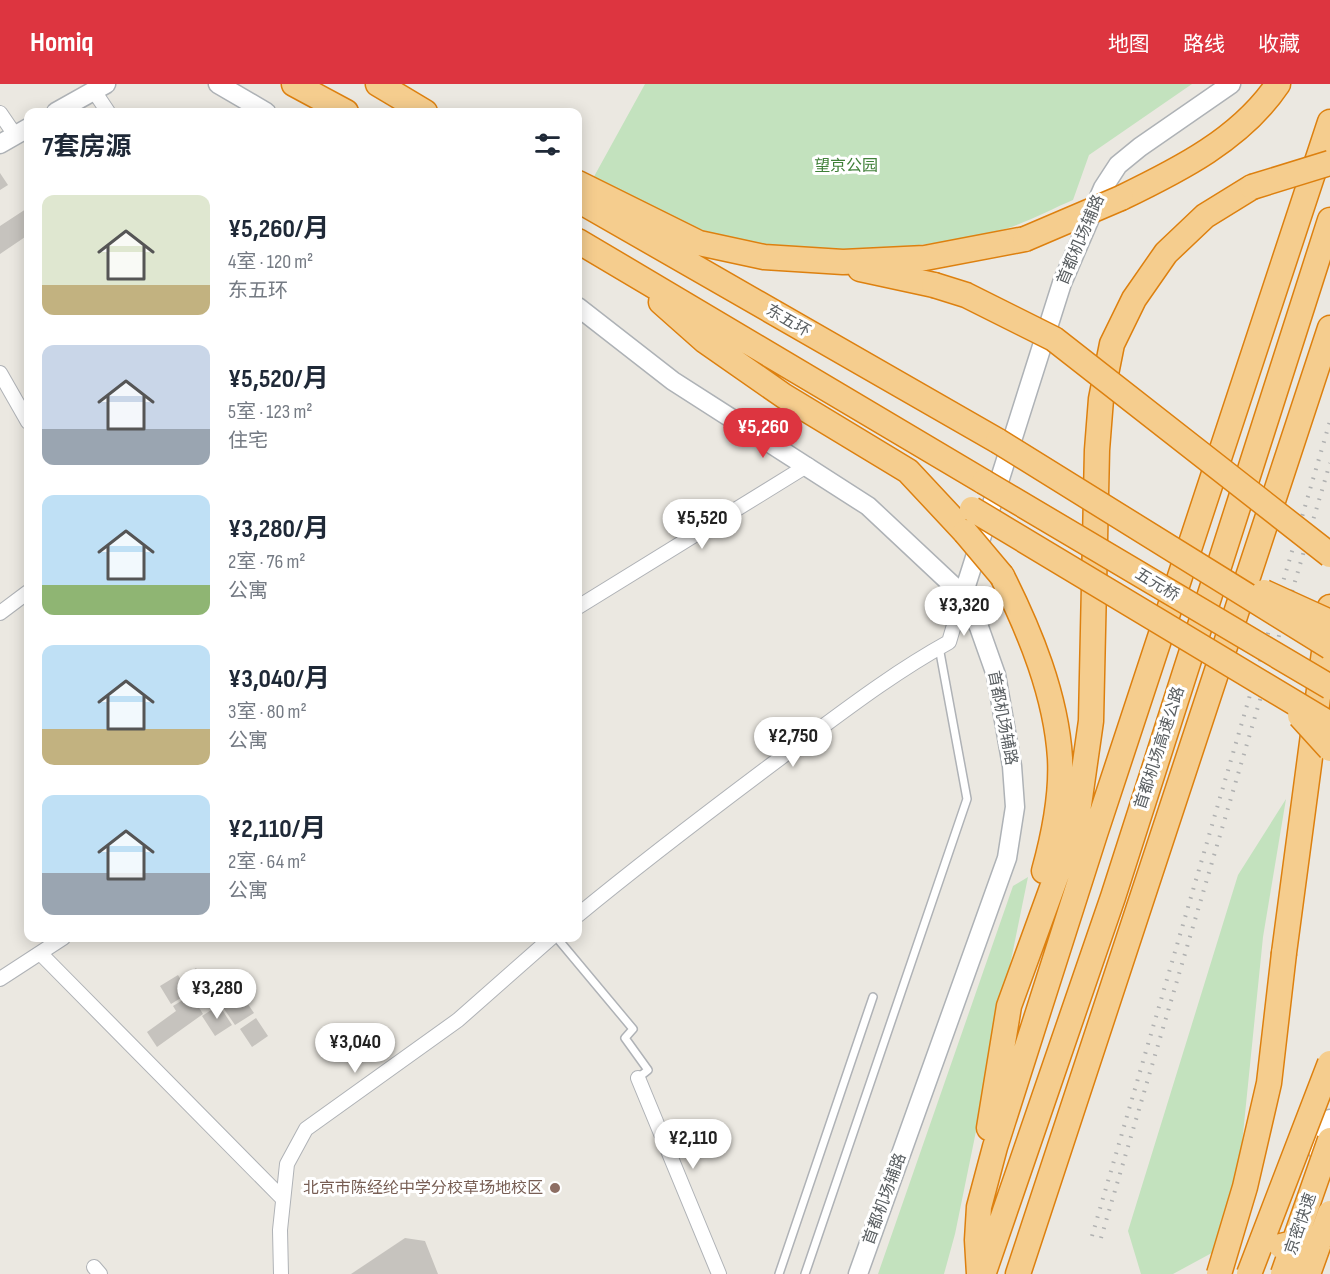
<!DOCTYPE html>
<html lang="zh">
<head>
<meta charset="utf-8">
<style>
	:root { --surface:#fff; --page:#f2f2f3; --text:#1f2937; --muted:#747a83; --accent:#dd3540 }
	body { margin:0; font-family:"Sofia Sans Condensed","Noto Sans SC",sans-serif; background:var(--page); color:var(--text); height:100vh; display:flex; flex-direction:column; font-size:22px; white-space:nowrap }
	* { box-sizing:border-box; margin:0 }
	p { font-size:20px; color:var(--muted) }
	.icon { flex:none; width:33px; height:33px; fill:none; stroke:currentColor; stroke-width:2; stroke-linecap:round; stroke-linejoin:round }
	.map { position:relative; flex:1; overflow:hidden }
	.side { position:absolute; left:24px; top:24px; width:558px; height:834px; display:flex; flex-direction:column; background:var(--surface); border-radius:12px; box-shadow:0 3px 15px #0003 }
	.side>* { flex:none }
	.price { position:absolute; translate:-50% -51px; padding:0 14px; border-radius:21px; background:#fff; color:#222; font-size:20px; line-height:39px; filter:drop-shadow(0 2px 3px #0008) }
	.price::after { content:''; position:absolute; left:50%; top:36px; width:18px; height:14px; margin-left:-9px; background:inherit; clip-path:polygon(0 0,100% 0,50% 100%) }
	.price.on { background:var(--accent); color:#fff }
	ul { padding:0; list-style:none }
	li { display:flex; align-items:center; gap:18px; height:150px; padding:0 18px }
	li span { display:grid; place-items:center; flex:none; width:168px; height:120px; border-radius:12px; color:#555 }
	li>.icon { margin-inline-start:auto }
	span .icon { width:72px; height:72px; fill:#fffc; stroke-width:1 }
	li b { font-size:26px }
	h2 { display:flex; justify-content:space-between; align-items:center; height:72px; padding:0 18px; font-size:26px }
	header { display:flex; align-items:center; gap:36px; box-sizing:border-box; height:84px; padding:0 30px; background:var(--accent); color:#fff }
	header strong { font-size:28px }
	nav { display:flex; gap:33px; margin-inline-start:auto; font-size:21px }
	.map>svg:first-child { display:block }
	.green { fill:#c3e2be }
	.building { fill:#c6c3be }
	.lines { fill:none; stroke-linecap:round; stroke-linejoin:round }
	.lane-casing { stroke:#afb2b6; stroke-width:10 }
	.street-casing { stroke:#afb2b6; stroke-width:16 }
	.secondary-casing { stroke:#aeb2b6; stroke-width:21 }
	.highway-casing { stroke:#dd800f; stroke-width:27 }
	.lane { stroke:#fff; stroke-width:7 }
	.street { stroke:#fff; stroke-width:14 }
	.secondary { stroke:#fff; stroke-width:18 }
	.highway { stroke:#f5cd8e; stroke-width:24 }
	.rail { stroke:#b0b1b1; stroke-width:4; stroke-dasharray:1.5 8; stroke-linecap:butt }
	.highway-bridge-casing { stroke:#dd800f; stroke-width:27; stroke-linecap:butt }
	.highway-bridge { stroke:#f5cd8e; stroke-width:24 }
	.education-dot { fill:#8d6e63; stroke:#fff; stroke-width:2 }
	.labels { text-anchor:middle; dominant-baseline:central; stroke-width:6; stroke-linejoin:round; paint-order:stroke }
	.park-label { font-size:16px; fill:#408039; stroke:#fff }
	.street-label { font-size:16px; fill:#595e61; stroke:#fff }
	.education-label { font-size:16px; fill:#785e54; stroke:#fff; text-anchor:end }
</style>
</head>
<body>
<header>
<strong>Homiq</strong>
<nav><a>地图</a><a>路线</a><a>收藏</a></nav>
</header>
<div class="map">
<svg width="1330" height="1190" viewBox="0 0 1330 1190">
	<rect width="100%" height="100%" fill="#ebe8e1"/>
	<path class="green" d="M 645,0 L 1192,0 L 1089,71 L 1073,116 C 1049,126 1023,141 997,147 C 909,169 787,175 700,145 C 663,132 627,113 591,98 Z
		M 1286,715 L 1263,853 L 1232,1158 L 1173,1190 L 1141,1190 L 1128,1147 L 1238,791 Z
		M 1028,793 L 955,1150 L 944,1190 L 878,1190 L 1013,802 Z"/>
	<path class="building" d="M 0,89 L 8,101 L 0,106 Z
		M 26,125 L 28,129 L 28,151 L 0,170 L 0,142 Z
		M 196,884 L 207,900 L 192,910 L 187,903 L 192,900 L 189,896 L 185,899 L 182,894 Z
		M 178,891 L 189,909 L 171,920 L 160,902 Z
		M 241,910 L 254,929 L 235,941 L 222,922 Z
		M 191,911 L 203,930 L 157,963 L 147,948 L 176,927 L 173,922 Z
		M 219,921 L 232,941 L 215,952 L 202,932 Z
		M 256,934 L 268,952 L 252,963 L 240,945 Z
		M 405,1154 L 425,1157 L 438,1190 L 351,1190 Z"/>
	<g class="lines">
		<g class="lane-casing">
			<path id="lane" d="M 557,854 L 633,945 L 625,954 L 648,986 L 638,994
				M 779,1190 L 873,913
				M 805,1190 L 967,715 L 939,563"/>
		</g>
		<g class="street-casing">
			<path id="street" d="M 94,7 L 108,28
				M 0,29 L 15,51
				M 0,289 L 28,338
				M 578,523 L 808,381
				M 0,529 L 28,508
				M 578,831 C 646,775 716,722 787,669 C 840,630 891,590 949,558 L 963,511
				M 40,869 L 283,1115
				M 0,895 L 63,854
				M 638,994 L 719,1190
				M 94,1183 L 100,1190
				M 281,1190 L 280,1146 L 287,1080 L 306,1045 L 458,936 L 551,854"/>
		</g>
		<g class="secondary-casing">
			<path id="secondary" d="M 218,0 L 266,28
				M 56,28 L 106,0
				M 0,60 L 28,44
				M 578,223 L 673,297 L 868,422 L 963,511
				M 1318,1067 L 1330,1035
				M 858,1190 L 1007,774 L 1015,723 L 1012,682 L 996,591 L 979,543 L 963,511 L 971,486 L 1062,199 L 1103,104 L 1118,81 L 1140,63 L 1231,0"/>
		</g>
		<g class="highway-casing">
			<path id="highway" d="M 294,0 L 346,28
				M 378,0 L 425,28
				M 578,99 L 699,159 L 764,173 L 843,178 L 925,174 L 1025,155
				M 1121,114 C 1179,86 1241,55 1278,0
				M 578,116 L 998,357
				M 578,157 L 984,398
				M 860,185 L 934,201
				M 661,218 L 705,257 L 784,312 L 908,387 L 965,448
				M 1002,492 C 1030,548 1056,611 1060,674 C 1062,712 1054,751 1044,787
				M 1284,869 L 1330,523
				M 989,1044 L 1009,922 L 1077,735 L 1091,637 L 1097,366 L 1101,315 L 1112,260 L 1134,215 L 1166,169 L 1205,132 L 1252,103
				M 984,1188 L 1113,813 L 1330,136
				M 979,1190 L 977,1156 L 979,1123 L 995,1063 L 1095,750 L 1330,38
				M 1018,1190 L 1330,244"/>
		</g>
		<use href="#lane" class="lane"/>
		<use href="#street" class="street"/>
		<use href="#secondary" class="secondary"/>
		<use href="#highway" class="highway"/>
		<path class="rail" d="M 1092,1152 L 1330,337
			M 1101,1154 L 1330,379"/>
		<g class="highway-bridge-casing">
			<path id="highway-bridge" d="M 1252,103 L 1330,79
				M 1025,155 L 1121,114
				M 934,201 L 966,211 L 1054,255 L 1330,471
				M 998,357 L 1330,563
				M 984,398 L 1330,603
				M 972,425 L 1330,640
				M 965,448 L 1002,492
				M 1264,508 L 1330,538
				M 1300,632 L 1330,665
				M 1281,1162 L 1330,1150
				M 1219,1190 L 1245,1103 L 1269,999 L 1284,869
				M 1249,1190 L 1330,979
				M 1283,1190 L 1330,1056
				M 1308,1190 L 1330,1129"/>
		</g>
		<use href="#highway-bridge" class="highway-bridge"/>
	</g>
	<circle class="education-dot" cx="555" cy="1104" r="6"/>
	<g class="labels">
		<g class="park-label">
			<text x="846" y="82">望京公园</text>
		</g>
		<g class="street-label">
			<text transform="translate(1081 156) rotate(-67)">首都机场辅路</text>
			<text transform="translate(788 237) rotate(30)">东五环</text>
			<text transform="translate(1157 501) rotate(31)">五元桥</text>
			<text transform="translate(1002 634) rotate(79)">首都机场辅路</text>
			<text transform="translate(1160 664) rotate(-72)">首都机场高速公路</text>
			<text transform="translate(885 1115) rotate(-70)">首都机场辅路</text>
			<text transform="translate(1301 1140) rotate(-71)">京密快速</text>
		</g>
		<g class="education-label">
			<text x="543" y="1104">北京市陈经纶中学分校草场地校区</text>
		</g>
	</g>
</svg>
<b class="price on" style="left:763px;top:375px">¥5,260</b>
<b class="price" style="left:702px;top:466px">¥5,520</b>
<b class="price" style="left:964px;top:553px">¥3,320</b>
<b class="price" style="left:793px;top:684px">¥2,750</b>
<b class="price" style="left:217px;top:936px">¥3,280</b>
<b class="price" style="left:355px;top:990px">¥3,040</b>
<b class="price" style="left:693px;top:1086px">¥2,110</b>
<section class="side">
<h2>7套房源<svg class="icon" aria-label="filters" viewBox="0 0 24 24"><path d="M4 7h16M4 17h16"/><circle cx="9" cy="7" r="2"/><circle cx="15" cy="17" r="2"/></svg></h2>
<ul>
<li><span style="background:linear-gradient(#dfe7d0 75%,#c2b280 0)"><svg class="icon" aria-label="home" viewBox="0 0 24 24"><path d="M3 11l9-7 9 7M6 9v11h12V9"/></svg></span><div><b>¥5,260/月</b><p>4室 · 120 m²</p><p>东五环</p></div></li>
<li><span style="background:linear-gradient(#c9d6e8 70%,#9aa5b1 0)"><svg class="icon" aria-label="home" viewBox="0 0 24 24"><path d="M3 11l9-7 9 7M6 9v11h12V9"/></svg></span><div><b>¥5,520/月</b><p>5室 · 123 m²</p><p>住宅</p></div></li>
<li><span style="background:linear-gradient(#bfe0f5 75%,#8fb573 0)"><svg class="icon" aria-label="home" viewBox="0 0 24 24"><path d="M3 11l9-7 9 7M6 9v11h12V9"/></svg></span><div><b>¥3,280/月</b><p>2室 · 76 m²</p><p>公寓</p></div></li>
<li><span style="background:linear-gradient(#bfe0f5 70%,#c2b280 0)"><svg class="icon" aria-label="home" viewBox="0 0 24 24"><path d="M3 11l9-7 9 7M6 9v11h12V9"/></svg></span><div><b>¥3,040/月</b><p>3室 · 80 m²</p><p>公寓</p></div></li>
<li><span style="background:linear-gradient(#bfe0f5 65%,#9aa5b1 0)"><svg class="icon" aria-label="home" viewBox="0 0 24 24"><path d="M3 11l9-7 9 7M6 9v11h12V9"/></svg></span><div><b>¥2,110/月</b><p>2室 · 64 m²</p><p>公寓</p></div></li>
</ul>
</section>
</div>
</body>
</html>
